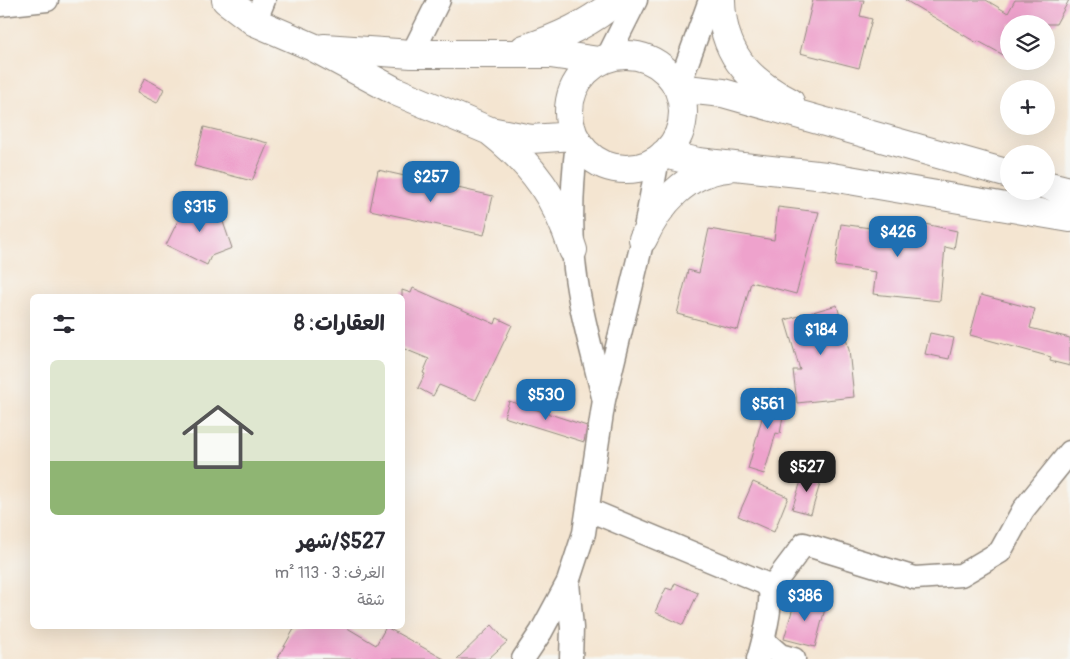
<!DOCTYPE html>
<html lang="ar">
<head>
<meta charset="utf-8">
<style>
	:root { --surface:#fff; --page:#f7f7f7; --text:#2b2b33; --muted:#7c7c81; --accent:#1f6fb2 }
	body { margin:0; font-family:Pangolin,"Playpen Sans Arabic",sans-serif; background:var(--page); color:var(--text); direction:rtl; height:100vh; display:flex; flex-direction:column; font-size:19px; white-space:nowrap }
	* { box-sizing:border-box; margin:0 }
	p { font-size:16px; color:var(--muted) }
	.icon { flex:none; width:28px; height:28px; fill:none; stroke:currentColor; stroke-width:2; stroke-linecap:round; stroke-linejoin:round }
	.map { position:relative; flex:1; overflow:hidden; direction:ltr }
	.side { position:absolute; left:30px; top:294px; width:375px; height:335px; display:flex; flex-direction:column; background:var(--surface); border-radius:8px; box-shadow:0 5px 20px #0002; direction:rtl }
	.side>* { flex:none }
	.tools { position:absolute; left:1000px; top:15px; display:grid; gap:10px }
	.tools a { display:grid; place-items:center; width:55px; height:55px; border-radius:50%; background:var(--surface); box-shadow:0 5px 20px #0002; font-size:25px }
	.price { position:absolute; translate:-50% -42px; padding:0 11px; border-radius:10px; background:var(--accent); color:#fff; font-size:16px; line-height:32px; filter:drop-shadow(0 1px 2px #0008) }
	.price::after { content:''; position:absolute; left:50%; top:30px; width:15px; height:11px; margin-left:-8px; background:inherit; clip-path:polygon(0 0,100% 0,50% 100%) }
	.price.on { background:#222; color:#fff }
	ul { padding:0; list-style:none }
	li { display:grid; align-content:center; gap:10px; height:265px; padding:0 20px }
	li span { display:grid; place-items:center; height:155px; border-radius:8px; color:#555 }
	li>.icon { margin-inline-start:auto }
	span .icon { width:90px; height:90px; fill:#fffc; stroke-width:1 }
	li b { font-size:21px }
	h2 { display:flex; justify-content:space-between; align-items:center; height:60px; padding:0 20px; font-size:21px }
	.map>svg:first-child { display:block }
	.building { fill:#eea2cc }
	.lines { fill:none; stroke-linecap:round; stroke-linejoin:round }
	.minor-casing { stroke:#90887e; stroke-width:25 }
	.major-casing { stroke:#90887e; stroke-width:30 }
	.minor { stroke:#fff; stroke-width:22 }
	.major { stroke:#fff; stroke-width:28 }
</style>
</head>
<body>
<div class="map">
<svg width="1070" height="659" viewBox="0 0 1070 659">
	<rect width="100%" height="100%" fill="#f6f6f2"/>
	<filter id="ink" filterUnits="userSpaceOnUse"><feTurbulence type="fractalNoise" baseFrequency=".02" numOctaves="2"/><feDisplacementMap in="SourceGraphic" scale="10" xChannelSelector="R" yChannelSelector="G"/><feConvolveMatrix kernelMatrix="1 2 1 2 8 2 1 2 1" color-interpolation-filters="sRGB"/></filter>
	<filter id="wash" filterUnits="userSpaceOnUse"><feTurbulence type="fractalNoise" baseFrequency=".0096" numOctaves="4" result="noise"/><feDisplacementMap in="SourceGraphic" scale="20" xChannelSelector="R" yChannelSelector="G"/><feGaussianBlur stdDeviation="1.12" result="paint"/><feColorMatrix in="noise" values="0 0 0 0 0 0 0 0 0 0 0 0 0 0 0 0 0 1.4 0 .05"/><feComposite in="paint" operator="in"/></filter>
	<g filter="url(#wash)">
		<rect width="100%" height="100%" fill="#f4e5d1"/>
		<g id="blocks">
			<path class="building" d="M 813,0 L 864,0 L 860,16 L 872,19 L 859,68 L 800,53 Z
				M 905,0 L 986,0 L 1008,13 L 1015,0 L 1069,0 L 1056,24 L 1009,24 L 1009,58 L 978,41 L 977,43 Z
				M 145,78 L 164,89 L 157,103 L 137,93 Z
				M 204,127 L 268,143 L 252,181 L 194,166 Z
				M 378,170 L 493,196 L 484,235 L 370,210 Z
				M 189,198 L 220,213 L 232,248 L 211,256 L 207,265 L 166,245 Z
				M 778,207 L 819,212 L 796,294 L 751,282 L 738,330 L 677,314 L 688,270 L 699,273 L 709,229 L 774,240 Z
				M 902,219 L 957,231 L 954,249 L 945,247 L 940,301 L 873,294 L 876,272 L 835,266 L 841,224 L 900,232 Z
				M 413,288 L 495,324 L 497,318 L 512,325 L 476,400 L 439,385 L 433,396 L 418,388 L 425,374 L 423,373 L 429,359 L 402,348 L 402,290 L 411,293 Z
				M 981,295 L 1035,309 L 1030,328 L 1070,338 L 1070,366 L 1050,361 L 1051,357 L 970,335 Z
				M 837,305 L 849,350 L 854,397 L 797,403 L 793,370 L 800,370 L 785,320 Z
				M 930,333 L 954,338 L 949,359 L 925,354 Z
				M 770,389 L 787,391 L 780,434 L 776,433 L 764,474 L 748,469 Z
				M 509,401 L 587,426 L 584,442 L 504,417 Z
				M 804,472 L 822,477 L 811,514 L 792,509 Z
				M 753,482 L 788,497 L 774,532 L 738,516 Z
				M 675,583 L 698,593 L 683,625 L 655,612 L 666,588 L 672,590 Z
				M 796,597 L 826,605 L 815,647 L 784,639 Z
				M 492,625 L 507,642 L 488,659 L 457,659 Z
				M 310,626 L 344,626 L 376,645 L 386,627 L 444,659 L 277,659 L 294,629 Z"/>
		</g>
	</g>
	<g filter="url(#ink)">
		<use href="#blocks" fill-opacity="0" stroke="#90887e" stroke-width="1"/>
		<g class="lines">
			<g class="minor-casing">
				<path id="minor" d="M 0,5 L 47,0
					M 255,22 L 264,0
					M 412,54 L 439,0
					M 607,58 L 636,0
					M 678,88 L 710,0
					M 577,142 C 572,183 570,227 575,269 C 580,312 593,354 603,397
					M 589,510 L 764,583 C 766,585 768,587 769,589 C 774,599 762,647 758,659
					M 568,582 L 572,628 L 571,659
					M 770,589 L 804,544 L 915,578 L 961,575 L 1000,552 L 1023,510 L 1070,452
					M 764,641 L 780,655 L 794,659
					M 523,659 L 541,632 L 568,582 L 584,533 L 604,400 L 643,239 L 658,159"/>
			</g>
			<g class="major-casing">
				<path id="major" d="M 226,0 L 255,22 L 313,47 L 395,91 L 490,131 L 531,139 L 574,136
					M 721,0 C 722,51 746,80 790,102
					M 324,48 L 412,54 L 550,54 L 599,61
					M 524,49 C 558,38 590,24 617,0
					M569 112a57 57 0 1 1 114 0a57 57 0 1 1-114 0Z
					M 680,94 L 695,90 L 723,93 L 1009,174
					M 491,132 C 534,166 556,198 573,250
					M 664,154 L 698,162 L 826,176 L 1070,218
					M 1046,185 L 1070,191
					M 643,239 C 659,204 686,172 727,168"/>
			</g>
			<use href="#minor" class="minor"/>
			<use href="#major" class="major"/>
		</g>
	</g>
</svg>
<div class="tools">
<a><svg class="icon" aria-label="layers" viewBox="0 0 24 24"><path d="M12 4l9 5-9 5-9-5zM3 14l9 5 9-5"/></svg></a>
<a>+</a>
<a>−</a>
</div>
<b class="price" style="left:431px;top:203px">$257</b>
<b class="price" style="left:200px;top:233px">$315</b>
<b class="price" style="left:898px;top:258px">$426</b>
<b class="price" style="left:821px;top:356px">$184</b>
<b class="price" style="left:546px;top:421px">$530</b>
<b class="price" style="left:768px;top:430px">$561</b>
<b class="price on" style="left:807px;top:493px">$527</b>
<b class="price" style="left:805px;top:622px">$386</b>
<section class="side">
<h2>العقارات: 8<svg class="icon" aria-label="filters" viewBox="0 0 24 24"><path d="M4 7h16M4 17h16"/><circle cx="9" cy="7" r="2"/><circle cx="15" cy="17" r="2"/></svg></h2>
<ul>
<li><span style="background:linear-gradient(#dfe7d0 65%,#8fb573 0)"><svg class="icon" aria-label="home" viewBox="0 0 24 24"><path d="M3 11l9-7 9 7M6 9v11h12V9"/></svg></span><div><b>$527/شهر</b><p>الغرف: 3 · 113 m²</p><p>شقة</p></div></li>
</ul>
</section>
</div>
</body>
</html>
